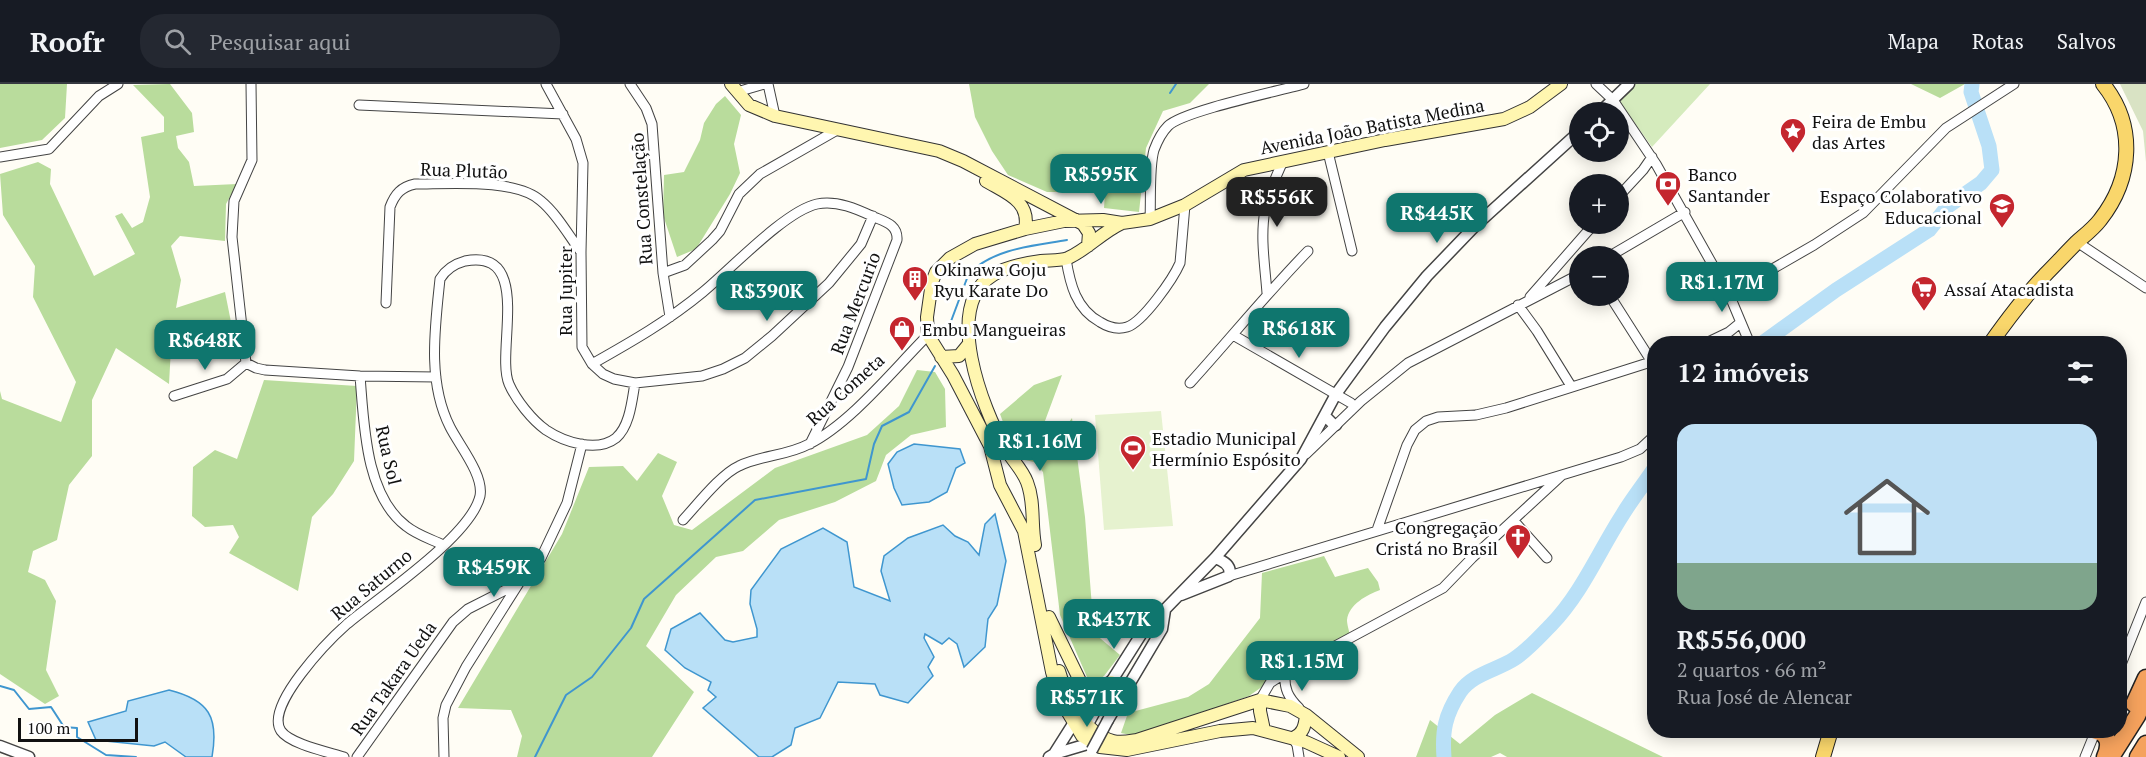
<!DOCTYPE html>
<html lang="pt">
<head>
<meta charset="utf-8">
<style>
	:root { --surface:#171b24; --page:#242831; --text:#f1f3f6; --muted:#9ea1a6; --line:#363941; --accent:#0f766e }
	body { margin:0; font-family:"PT Serif",serif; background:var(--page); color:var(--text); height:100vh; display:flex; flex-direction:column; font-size:22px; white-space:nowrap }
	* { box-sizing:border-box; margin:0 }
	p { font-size:20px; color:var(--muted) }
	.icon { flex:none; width:33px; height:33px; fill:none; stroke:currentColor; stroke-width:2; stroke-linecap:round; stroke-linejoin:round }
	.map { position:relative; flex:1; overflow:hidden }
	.details { position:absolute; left:1647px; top:252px; width:480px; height:402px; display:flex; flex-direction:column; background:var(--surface); border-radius:24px; box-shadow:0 3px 15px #0003 }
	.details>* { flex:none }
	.controls { position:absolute; left:1569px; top:18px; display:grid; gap:12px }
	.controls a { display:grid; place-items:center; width:60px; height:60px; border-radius:50%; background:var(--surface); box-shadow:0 3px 15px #0003; font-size:30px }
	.scale { position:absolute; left:18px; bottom:15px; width:120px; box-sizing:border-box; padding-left:6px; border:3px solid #111; border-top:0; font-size:16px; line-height:21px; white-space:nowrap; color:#111; -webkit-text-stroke:4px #fff; paint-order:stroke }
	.price { position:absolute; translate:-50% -51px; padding:0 14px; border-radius:12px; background:var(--accent); color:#fff; font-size:20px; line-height:39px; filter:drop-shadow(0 2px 3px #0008) }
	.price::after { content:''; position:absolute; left:50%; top:36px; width:18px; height:14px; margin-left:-9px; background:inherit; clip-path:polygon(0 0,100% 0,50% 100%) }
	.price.active { background:#222; color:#fff }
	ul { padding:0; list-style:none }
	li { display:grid; align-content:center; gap:12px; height:318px; padding:0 30px }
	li+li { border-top:2px solid var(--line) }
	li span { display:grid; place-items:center; height:186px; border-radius:18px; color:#555 }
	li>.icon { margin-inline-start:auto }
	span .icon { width:108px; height:108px; fill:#fffc; stroke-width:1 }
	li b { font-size:26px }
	h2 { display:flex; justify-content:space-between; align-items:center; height:72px; padding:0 30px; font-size:26px }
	header { display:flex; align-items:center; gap:36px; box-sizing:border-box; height:84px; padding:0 30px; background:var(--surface); border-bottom:2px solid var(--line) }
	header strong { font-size:28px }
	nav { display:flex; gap:33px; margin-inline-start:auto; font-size:21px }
	.search { width:420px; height:54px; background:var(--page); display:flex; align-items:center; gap:15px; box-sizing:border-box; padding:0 21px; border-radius:24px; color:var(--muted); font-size:22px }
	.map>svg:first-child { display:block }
	.green { fill:#d5ebbd }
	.forest { fill:#b9dc9c }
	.cemetery { fill:#d9e3c4 }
	.pitch { fill:#e6f2cf }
	.water { fill:#b9e0f7; stroke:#3f96cf; stroke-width:1.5 }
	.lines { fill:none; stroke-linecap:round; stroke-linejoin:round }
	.stream { stroke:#3f96cf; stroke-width:2 }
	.river { stroke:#b9e0f7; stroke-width:15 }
	.minor-casing { stroke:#444; stroke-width:11 }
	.tertiary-casing { stroke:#444; stroke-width:13 }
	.secondary-casing { stroke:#333; stroke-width:14 }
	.primary-casing { stroke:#222; stroke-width:16 }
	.motorway-casing { stroke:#222; stroke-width:19 }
	.minor { stroke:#fff; stroke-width:9 }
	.tertiary { stroke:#fff; stroke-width:10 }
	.secondary { stroke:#fff6b0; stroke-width:12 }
	.primary { stroke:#f9d66b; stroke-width:14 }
	.motorway { stroke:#f5a25d; stroke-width:16 }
	.tertiary-bridge-casing { stroke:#444; stroke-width:13; stroke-linecap:butt }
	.tertiary-bridge { stroke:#fff; stroke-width:10 }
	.labels { text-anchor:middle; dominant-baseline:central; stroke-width:6; stroke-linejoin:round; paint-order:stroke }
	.poi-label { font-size:18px; fill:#111; stroke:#fff; text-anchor:start }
	.street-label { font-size:18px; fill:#111; stroke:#fff }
</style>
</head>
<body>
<header>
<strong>Roofr</strong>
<div class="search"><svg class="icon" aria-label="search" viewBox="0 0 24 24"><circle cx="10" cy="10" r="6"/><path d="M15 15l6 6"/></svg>Pesquisar aqui</div>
<nav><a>Mapa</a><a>Rotas</a><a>Salvos</a></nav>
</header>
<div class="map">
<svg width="2146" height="673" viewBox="0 0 2146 673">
	<rect width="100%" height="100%" fill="#fffdf5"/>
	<path class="green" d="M 1634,0 L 1710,0 L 1652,63 L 1619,17 Z
		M 1063,573 C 1068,594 1072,610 1097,610 L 1083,625 L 1067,597 Z"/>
	<path class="forest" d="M 0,0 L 67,0 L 65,34 L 42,56 L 0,64 Z
		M 170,0 L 192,29 L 194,48 L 176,52 L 178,64 L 189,78 L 194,102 L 237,100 L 226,120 L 225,157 L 180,152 L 171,162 L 181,196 L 176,224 L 225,208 L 232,243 L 171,264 L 169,300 L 116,264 L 92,316 L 92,372 L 69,401 L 57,456 L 33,467 L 28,488 L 45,496 L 56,517 L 46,586 L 59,612 L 45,620 L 0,590 L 0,307 L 2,315 L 61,338 L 76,298 L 33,213 L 35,182 L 3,131 L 0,90 L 38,78 L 51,85 L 50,100 L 94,192 L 135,170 L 115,132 L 122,129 L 132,144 L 143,138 L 150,113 L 141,53 L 164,48 L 164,33 L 133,1 Z
		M 969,0 L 1209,0 L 1190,19 L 1163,27 L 1146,64 L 1139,128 L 1104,124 L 1105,109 L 1114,94 L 1107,88 L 1088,98 L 1075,108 L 1047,108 L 1008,91 L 992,67 L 975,33 Z
		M 1911,0 L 1965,0 L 1940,14 Z
		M 725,12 L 741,31 L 734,60 L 740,89 L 730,110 L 696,165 L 677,173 L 663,131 L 664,91 L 684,88 L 700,56 L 704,39 L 716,20 Z
		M 917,286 L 935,288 L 945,305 L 946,343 L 911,351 L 886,371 L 876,397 L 835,418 L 779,436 L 743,467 L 716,473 L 676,511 L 646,562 L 694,608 L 652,673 L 517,673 L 522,652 L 511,626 L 458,624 L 562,450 L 589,383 L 623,382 L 637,397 L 658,369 L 677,378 L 662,412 L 674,441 L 692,446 L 775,384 L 867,351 L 899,322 Z
		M 1062,291 L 1042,345 L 1053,352 L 1059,352 L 1072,334 L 1085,433 L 1094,549 L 1120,571 L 1104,592 L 1097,597 L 1087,593 L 1060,531 L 1043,388 L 1034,378 L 1020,375 L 1012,362 L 1000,330 L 1034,301 Z
		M 264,296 L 357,302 L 354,377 L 333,410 L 312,433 L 298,507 L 229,469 L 239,453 L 233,441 L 205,443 L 192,432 L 193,383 L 215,366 L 237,375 Z
		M 1324,472 L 1335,493 L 1368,484 L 1378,498 L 1380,506 C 1367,511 1349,520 1347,536 C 1347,540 1349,547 1350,551 L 1293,581 L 1249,612 L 1135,652 L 1121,649 L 1128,629 L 1188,613 L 1209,600 L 1260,534 L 1262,489 Z
		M 1532,609 L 1663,673 L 1507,673 L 1500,669 L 1491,673 L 1416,673 L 1430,636 L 1460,660 L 1495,631 Z"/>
	<path class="cemetery" d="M 2120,0 L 2146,0 L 2146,78 L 2143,47 Z"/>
	<path class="pitch" d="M 1161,327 L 1173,442 L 1104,446 L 1095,331 Z"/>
	<path class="water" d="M 914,360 L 960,365 L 965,379 L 956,384 L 947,408 L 929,418 L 902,421 L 894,404 L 888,380 L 897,368 Z
		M 995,430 L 1006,477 L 997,521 L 988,535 L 985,563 L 964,583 L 957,560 L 949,554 L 942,560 L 925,550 L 924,554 L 934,573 L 928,583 L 933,592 L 908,619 L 880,611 L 875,600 L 838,598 L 820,634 L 795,644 L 791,661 L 772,673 L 759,673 L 703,624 L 716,613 L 708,606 L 711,598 L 685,584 L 665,566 L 671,545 L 700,529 L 725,556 L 733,558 L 757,553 L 757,545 L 750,520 L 751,506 L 781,465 L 823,444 L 847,458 L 854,503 L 890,517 L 881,487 L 884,472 L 908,454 L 943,441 L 955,452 L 968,458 L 979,471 L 985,440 Z
		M 169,606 C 209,616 219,633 212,673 L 186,673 L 165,658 L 154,662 L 96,656 L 88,638 L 126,627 L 128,617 Z"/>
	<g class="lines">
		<path class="stream" d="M 1170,9 L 1176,0
			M 947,248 L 969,189 C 996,164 1032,162 1067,156
			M 0,602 L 14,606 L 29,625 L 51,623 L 64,643 L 77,644 L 77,653 L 106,671 L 136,673
			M 535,673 L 566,611 L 592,593 L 631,544 L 644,515 L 755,416 L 866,395 L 874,360 L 882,342 L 909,328 L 935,282"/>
		<path class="river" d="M 1761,260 L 1836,206 L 1929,146 L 1948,122 L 1981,99 L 1992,86 L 1989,62 L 1971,8 L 1972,0
			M 1444,673 C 1442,647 1445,631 1460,608 C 1472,590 1497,586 1514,575 C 1528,566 1539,553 1551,541 C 1582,509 1599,467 1623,430 C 1632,415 1644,400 1654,385"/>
		<g class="minor-casing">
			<path id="minor" d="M 251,0 L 252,76 L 234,117 L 232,153 L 246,279 L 256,284 L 265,286 L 360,292 L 436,293
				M 546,0 L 576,55 L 583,79 L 581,168 L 582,263 L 592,280 L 603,290 L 614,295 L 635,299 L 702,292 L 723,285 L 745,274 L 772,252 L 829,199 L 861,160 L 873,132
				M 630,0 L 646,24 L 652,40 L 663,189 L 670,233
				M 768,0 L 775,32
				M 1596,0 L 1613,16 L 1656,80 L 1729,210 L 1750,260
				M 737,8 L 764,0
				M 359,21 L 563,30
				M 1328,68 L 1352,167
				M 0,73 L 49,65 L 99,12 L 118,0
				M 1618,113 L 1643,86 L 1652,73
				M 1150,135 C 1151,116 1149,83 1154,66 C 1157,58 1162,48 1168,42 C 1183,27 1279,7 1304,0
				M 2077,158 L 2146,204
				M 1610,172 L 1685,128
				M 1066,175 C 1070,200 1076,225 1100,238 C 1108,243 1117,246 1127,243 C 1143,238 1173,195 1180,179 L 1185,121
				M 663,189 L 685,181 L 712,156 L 720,147 L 739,110 L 760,90 L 837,46
				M 1267,209 C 1265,182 1260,153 1265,126 C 1268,109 1276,93 1283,77
				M 1729,210 L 1814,161 L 1863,129 L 1946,44 L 2014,0
				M 1610,212 L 1652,278
				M 1530,213 L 1594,140
				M 386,219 L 390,123 C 395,110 401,103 415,100 C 448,100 516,94 541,117 C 557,130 569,152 581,168
				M 1518,221 L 1537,247 L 1571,302
				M 1233,251 L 1351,319
				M 1704,260 L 1729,248 L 1740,239
				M 592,280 C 631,258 668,237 703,208 C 730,186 785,127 817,120 C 837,116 857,125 874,133 C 886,138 898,141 897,156 L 848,283 L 810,360
				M 360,292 C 364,339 365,411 406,442 C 417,451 431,455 443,461
				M 1190,299 C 1230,255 1267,209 1308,167
				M 174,312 L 227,295 L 246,279
				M 1306,370 L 1361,317 L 1408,279 L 1580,190
				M 683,436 C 697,421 721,390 739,382 C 761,371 787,372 809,360 C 851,339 894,285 928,251
				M 1514,437 L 1547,474
				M 1377,446 L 1407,361 L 1415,346 L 1426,337 L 1438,333 L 1476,331 L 1506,324 L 1654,277
				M 1229,492 L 1621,373 L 1640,365 L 1654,352
				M 2120,583 L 2146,518
				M 1285,589 C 1284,605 1288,613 1299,624
				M 1260,616 L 1270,599 L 1285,589 L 1443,504 L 1472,474 L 1561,392
				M 1293,654 L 1297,661 L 1299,673
				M 344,673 C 328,668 290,660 281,647 C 264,622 329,556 347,540 C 379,513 471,452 480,412 C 484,391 459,361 450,343 C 427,298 435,243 440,195 C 446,185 454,180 465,177 C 534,164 495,268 509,300 C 516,316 532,336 546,346 C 564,358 597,369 616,354 C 630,342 632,316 635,299
				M 357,673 L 453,538 L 468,525 L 519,499
				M 444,673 L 443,634 L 446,621 L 466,583 L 519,499 L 541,474 L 567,419 L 582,360
				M 2085,673 L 2096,646"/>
		</g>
		<g class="tertiary-casing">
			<path id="tertiary" d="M 1600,28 L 1629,0
				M 1325,332 L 1333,340 L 1336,341
				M 1181,511 L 1229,492 C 1232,482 1224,477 1215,474
				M 1108,636 L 1162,545 L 1165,526
				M 1088,640 L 1111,598 L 1142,549 L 1215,474 L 1301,375 L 1336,310 L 1385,243 L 1427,192 L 1475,142 L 1580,47
				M 0,662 L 29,673
				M 1054,670 L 1073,640
				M 1049,673 L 1054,670 L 1091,659"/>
		</g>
		<g class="secondary-casing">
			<path id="secondary" d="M 731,0 L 749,21 L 775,32 L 939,67 L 963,77 L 1083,140 L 1089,149 L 1088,162
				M 986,97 C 1006,109 1031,117 1025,145
				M 941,273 L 959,272 L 968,261
				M 1035,461 C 1031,440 1035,418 1027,398 C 1022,385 1012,376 1005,364 C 983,325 942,222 993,191 C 1006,183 1026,179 1041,177 C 1050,176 1060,177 1068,174 C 1088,165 1102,148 1122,139
				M 1049,533 L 1082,601 L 1091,606 L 1098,605 L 1111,598
				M 1059,587 C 1066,613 1085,650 1113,657 C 1121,659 1130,657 1137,656 L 1260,616 L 1290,622 L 1306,631 L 1358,673
				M 1260,616 L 1260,627 L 1264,646
				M 1293,654 C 1303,650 1305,642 1306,631
				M 1339,673 L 1306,658 L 1253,644 L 1220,647 L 1127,666 L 1100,663 L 1082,652 L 1061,617 L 1052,588 L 1024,447 L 1000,401 L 990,362 L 953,291 L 928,251 L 927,233 L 932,198 L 936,188 L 950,174 L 975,160 L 1025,145 L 1064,137 L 1103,136 L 1122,139 L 1150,135 L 1185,121 L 1244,86 L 1385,56 L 1504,35 L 1530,23 L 1561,0"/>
		</g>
		<g class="primary-casing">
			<path id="primary" d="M 1990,260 C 2007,236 2025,212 2045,191 C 2056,180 2066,169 2077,158 C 2085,151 2094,144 2100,136 C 2133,94 2136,41 2103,0
				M 1823,673 L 1831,646"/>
		</g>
		<g class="motorway-casing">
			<path id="motorway" d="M 2134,620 L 2146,594
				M 2096,647 C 2110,650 2110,662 2105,673
				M 2111,673 L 2137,632 L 2146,612
				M 2138,673 L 2146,660"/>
		</g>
		<use href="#minor" class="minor"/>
		<use href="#tertiary" class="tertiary"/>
		<use href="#secondary" class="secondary"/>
		<use href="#primary" class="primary"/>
		<use href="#motorway" class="motorway"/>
		<g class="tertiary-bridge-casing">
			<path id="tertiary-bridge" d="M 1092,666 L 1108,636"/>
		</g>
		<use href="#tertiary-bridge" class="tertiary-bridge"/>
	</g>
	<defs>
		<g id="sight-pin" transform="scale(1.35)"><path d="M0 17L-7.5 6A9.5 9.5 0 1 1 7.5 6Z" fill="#c4262e" stroke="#fff"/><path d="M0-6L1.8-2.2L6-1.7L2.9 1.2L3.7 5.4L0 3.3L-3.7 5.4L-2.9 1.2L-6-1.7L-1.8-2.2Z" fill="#fff"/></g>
		<g id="bank-pin" transform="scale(1.35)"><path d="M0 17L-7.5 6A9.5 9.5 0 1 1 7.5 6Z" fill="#c4262e" stroke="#fff"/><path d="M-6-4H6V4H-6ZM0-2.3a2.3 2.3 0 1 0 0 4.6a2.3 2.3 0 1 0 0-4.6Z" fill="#fff"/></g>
		<g id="university-pin" transform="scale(1.35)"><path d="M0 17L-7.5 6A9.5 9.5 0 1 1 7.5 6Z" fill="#c4262e" stroke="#fff"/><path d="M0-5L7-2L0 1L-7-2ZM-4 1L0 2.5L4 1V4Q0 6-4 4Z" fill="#fff"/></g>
		<g id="building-pin" transform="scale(1.35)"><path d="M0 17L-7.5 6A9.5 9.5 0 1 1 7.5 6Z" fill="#c4262e" stroke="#fff"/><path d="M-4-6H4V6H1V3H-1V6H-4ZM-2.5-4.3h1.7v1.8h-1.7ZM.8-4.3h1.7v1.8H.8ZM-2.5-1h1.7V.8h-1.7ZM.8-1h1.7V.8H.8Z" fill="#fff"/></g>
		<g id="supermarket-pin" transform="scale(1.35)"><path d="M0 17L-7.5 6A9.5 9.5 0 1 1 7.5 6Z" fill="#c4262e" stroke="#fff"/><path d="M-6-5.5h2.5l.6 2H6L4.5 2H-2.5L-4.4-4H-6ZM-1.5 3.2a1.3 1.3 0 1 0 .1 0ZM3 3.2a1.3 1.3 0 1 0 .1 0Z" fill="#fff"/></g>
		<g id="shop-pin" transform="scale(1.35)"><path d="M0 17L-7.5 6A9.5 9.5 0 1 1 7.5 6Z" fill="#c4262e" stroke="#fff"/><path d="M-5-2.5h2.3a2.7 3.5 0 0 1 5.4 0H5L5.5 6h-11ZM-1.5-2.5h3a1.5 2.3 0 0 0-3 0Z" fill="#fff"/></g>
		<g id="stadium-pin" transform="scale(1.35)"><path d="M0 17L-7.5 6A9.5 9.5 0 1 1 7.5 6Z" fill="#c4262e" stroke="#fff"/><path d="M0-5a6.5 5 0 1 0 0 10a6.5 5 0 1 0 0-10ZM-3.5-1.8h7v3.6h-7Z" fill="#fff"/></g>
		<g id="church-pin" transform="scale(1.35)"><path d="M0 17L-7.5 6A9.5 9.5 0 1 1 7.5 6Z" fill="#c4262e" stroke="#fff"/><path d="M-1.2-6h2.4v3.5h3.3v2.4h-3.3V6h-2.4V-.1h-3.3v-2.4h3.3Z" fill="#fff"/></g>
	</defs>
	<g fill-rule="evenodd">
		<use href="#sight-pin" x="1793" y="47"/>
		<use href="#bank-pin" x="1668" y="100"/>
		<use href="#university-pin" x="2002" y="122"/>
		<use href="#building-pin" x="915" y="195"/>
		<use href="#supermarket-pin" x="1924" y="205"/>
		<use href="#shop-pin" x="902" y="245"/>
		<use href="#stadium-pin" x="1133" y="364"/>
		<use href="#church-pin" x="1518" y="453"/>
	</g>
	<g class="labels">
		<g class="poi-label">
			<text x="1812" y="37">Feira de Embu<tspan x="1812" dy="21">das Artes</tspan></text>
			<text x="1688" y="90">Banco<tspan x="1688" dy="21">Santander</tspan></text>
			<text x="1982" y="112" text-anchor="end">Espaço Colaborativo<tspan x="1982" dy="21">Educacional</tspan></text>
			<text x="934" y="185">Okinawa Goju<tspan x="934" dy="21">Ryu Karate Do</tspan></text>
			<text x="1944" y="205">Assaí Atacadista</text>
			<text x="922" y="245">Embu Mangueiras</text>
			<text x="1152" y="354">Estadio Municipal<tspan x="1152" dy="21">Hermínio Espósito</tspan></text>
			<text x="1498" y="443" text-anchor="end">Congregação<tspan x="1498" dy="21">Cristá no Brasil</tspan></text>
		</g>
		<g class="street-label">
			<text transform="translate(1372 42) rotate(-11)">Avenida João Batista Medina</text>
			<text transform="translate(464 86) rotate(2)">Rua Plutão</text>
			<text transform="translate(641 115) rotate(-94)">Rua Constelação</text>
			<text transform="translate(565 207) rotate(-90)">Rua Jupiter</text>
			<text transform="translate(855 219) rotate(-69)">Rua Mercurio</text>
			<text transform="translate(845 305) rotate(-42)">Rua Cometa</text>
			<text transform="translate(389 371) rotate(77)">Rua Sol</text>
			<text transform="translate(371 500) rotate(-40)">Rua Saturno</text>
			<text transform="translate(393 594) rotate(-55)">Rua Takara Ueda</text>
		</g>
	</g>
</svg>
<div class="controls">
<a><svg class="icon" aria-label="locate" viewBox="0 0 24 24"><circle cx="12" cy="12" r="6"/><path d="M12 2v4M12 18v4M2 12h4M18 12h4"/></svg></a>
<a>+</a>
<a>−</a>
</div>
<div class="scale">100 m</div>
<b class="price" style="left:1101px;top:121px">R$595K</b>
<b class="price active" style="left:1277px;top:144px">R$556K</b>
<b class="price" style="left:1437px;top:160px">R$445K</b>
<b class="price" style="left:1722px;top:229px">R$1.17M</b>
<b class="price" style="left:767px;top:238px">R$390K</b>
<b class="price" style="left:1299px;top:275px">R$618K</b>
<b class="price" style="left:205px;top:287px">R$648K</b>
<b class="price" style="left:1040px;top:388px">R$1.16M</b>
<b class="price" style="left:494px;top:514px">R$459K</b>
<b class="price" style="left:1114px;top:566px">R$437K</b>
<b class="price" style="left:1302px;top:608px">R$1.15M</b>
<b class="price" style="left:1087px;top:644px">R$571K</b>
<section class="details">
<h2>12 imóveis<svg class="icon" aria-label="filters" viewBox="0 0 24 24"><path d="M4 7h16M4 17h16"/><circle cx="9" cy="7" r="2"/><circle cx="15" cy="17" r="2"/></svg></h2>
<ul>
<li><span style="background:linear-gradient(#bfe0f5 75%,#7fa58c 0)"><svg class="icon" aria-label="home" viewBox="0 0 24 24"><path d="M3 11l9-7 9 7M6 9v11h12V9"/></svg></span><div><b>R$556,000</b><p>2 quartos · 66 m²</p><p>Rua José de Alencar</p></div></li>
</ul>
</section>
</div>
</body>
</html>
